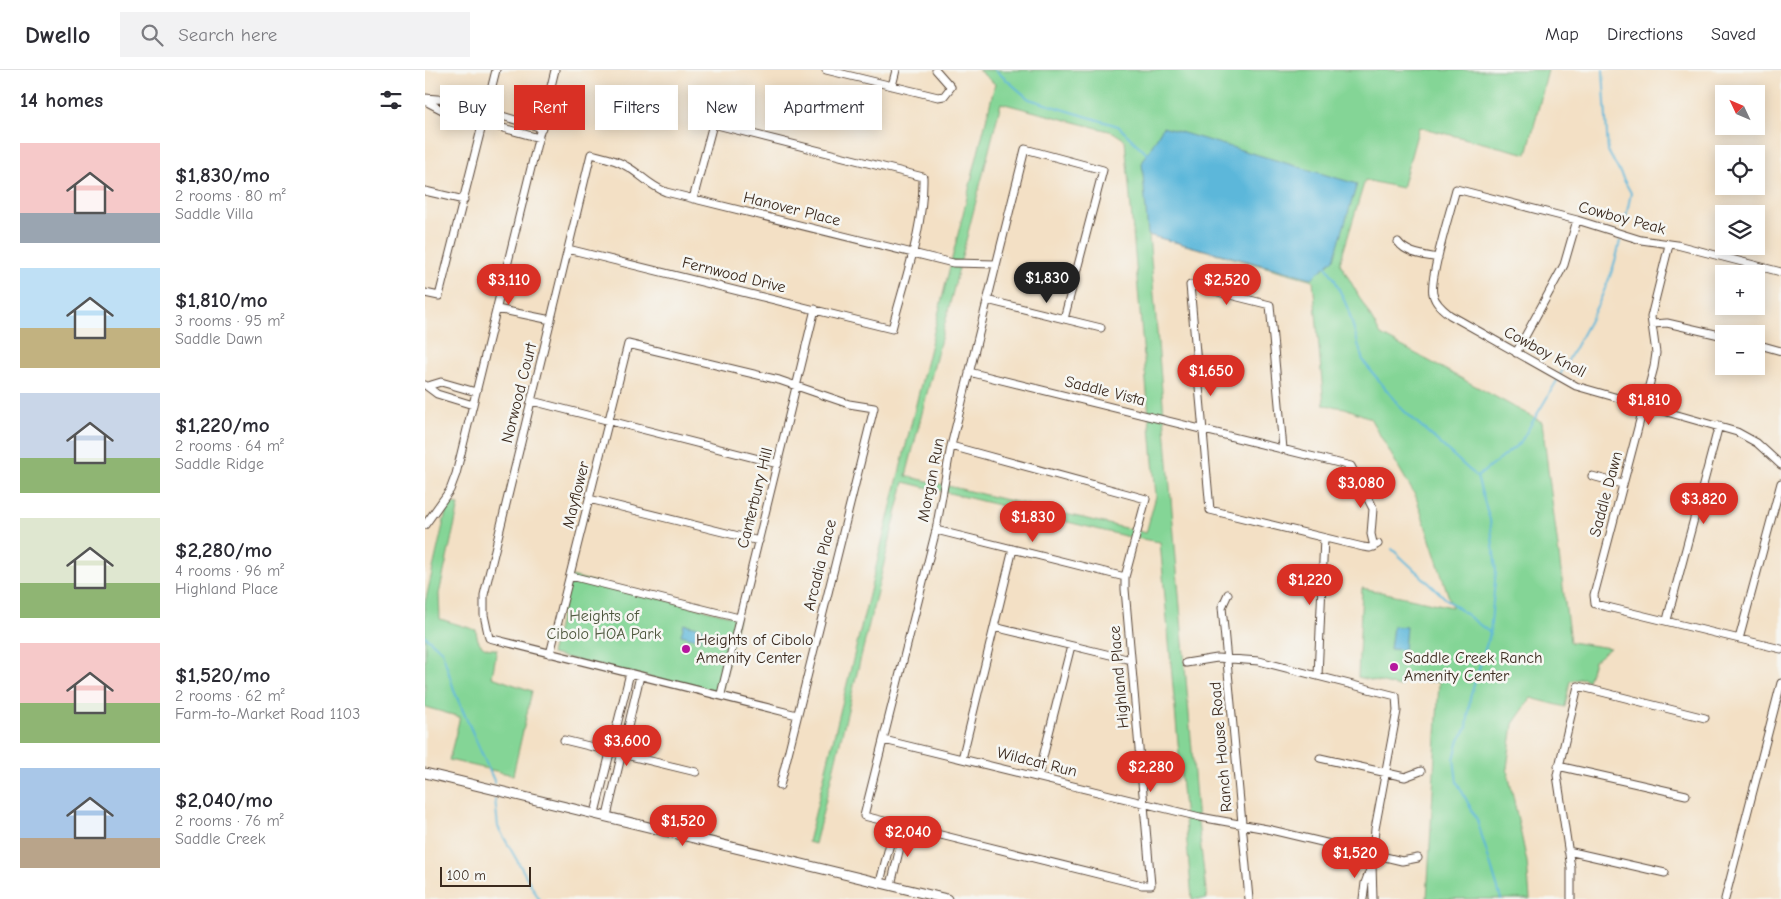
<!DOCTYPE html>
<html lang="en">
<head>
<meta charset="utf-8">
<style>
	:root { --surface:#fff; --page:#f2f2f3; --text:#2b2b33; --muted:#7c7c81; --line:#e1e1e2; --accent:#d93025 }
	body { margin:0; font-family:"Comic Neue",sans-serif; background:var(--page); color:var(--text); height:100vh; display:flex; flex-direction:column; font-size:19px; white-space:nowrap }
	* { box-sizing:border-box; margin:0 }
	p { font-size:16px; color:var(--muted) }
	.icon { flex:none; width:28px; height:28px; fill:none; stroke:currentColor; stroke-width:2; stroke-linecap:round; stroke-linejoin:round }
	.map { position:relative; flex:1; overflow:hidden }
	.drawer { display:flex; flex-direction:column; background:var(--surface); width:425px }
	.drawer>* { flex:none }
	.guide { position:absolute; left:15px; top:15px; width:475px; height:45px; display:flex; gap:10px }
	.needle { width:32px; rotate:314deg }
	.tools { position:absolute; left:1290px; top:15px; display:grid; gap:10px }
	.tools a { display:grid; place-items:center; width:50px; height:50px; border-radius:0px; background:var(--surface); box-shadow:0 2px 12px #0003; font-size:25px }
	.scale { position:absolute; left:15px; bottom:12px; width:91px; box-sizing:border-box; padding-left:5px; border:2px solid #3b2a1e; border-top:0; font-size:14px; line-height:18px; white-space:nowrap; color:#3b2a1e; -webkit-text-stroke:4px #f6f6f2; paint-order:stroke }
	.price { position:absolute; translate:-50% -42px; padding:0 11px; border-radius:18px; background:var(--accent); color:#fff; font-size:16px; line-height:32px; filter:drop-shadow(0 1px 2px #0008) }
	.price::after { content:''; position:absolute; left:50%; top:30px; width:15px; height:11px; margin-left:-8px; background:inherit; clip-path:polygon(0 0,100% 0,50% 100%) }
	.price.active { background:#222; color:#fff }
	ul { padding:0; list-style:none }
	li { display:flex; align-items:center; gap:15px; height:125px; padding:0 20px }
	li span { display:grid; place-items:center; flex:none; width:140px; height:100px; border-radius:0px; color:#555 }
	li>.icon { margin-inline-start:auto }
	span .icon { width:60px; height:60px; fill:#fffc; stroke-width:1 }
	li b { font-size:21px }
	h2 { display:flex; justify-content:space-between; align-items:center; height:60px; padding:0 20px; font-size:21px }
	.pill { padding:0 18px; border-radius:0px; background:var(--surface); box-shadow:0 2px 12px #0003; font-size:18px; line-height:45px }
	.pill.active { background:var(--accent); color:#fff }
	header { display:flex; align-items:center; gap:30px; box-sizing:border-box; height:70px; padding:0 25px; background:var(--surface); border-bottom:1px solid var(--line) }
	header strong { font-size:24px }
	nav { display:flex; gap:28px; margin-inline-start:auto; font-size:18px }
	.search { width:350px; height:45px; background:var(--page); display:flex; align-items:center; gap:12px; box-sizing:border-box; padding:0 18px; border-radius:0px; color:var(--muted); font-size:19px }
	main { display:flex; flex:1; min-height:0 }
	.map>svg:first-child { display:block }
	.green { fill:#84d596; stroke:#60805a; fill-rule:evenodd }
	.water { fill:#5cb7da; stroke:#4c707c }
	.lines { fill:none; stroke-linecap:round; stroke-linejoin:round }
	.stream { stroke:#5cb7da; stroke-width:2 }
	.minor-casing { stroke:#574537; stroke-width:9 }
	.major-casing { stroke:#574537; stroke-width:11 }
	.minor { stroke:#fff; stroke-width:7 }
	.major { stroke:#fff; stroke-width:9 }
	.poi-dot { fill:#b5179e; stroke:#f6f6f2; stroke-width:2 }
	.labels { text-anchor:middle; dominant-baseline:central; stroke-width:5; stroke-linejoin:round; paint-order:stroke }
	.street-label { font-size:16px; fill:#3b2a1e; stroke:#f6f6f2 }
	.park-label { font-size:16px; fill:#4d553c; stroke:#f6f6f2 }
	.poi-label { font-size:16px; fill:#3b2a1e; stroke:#f6f6f2; text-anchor:start }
</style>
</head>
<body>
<header>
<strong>Dwello</strong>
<div class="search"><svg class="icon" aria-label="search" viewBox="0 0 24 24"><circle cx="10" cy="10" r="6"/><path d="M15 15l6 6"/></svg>Search here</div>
<nav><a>Map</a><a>Directions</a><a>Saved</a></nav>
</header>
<main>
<section class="drawer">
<h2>14 homes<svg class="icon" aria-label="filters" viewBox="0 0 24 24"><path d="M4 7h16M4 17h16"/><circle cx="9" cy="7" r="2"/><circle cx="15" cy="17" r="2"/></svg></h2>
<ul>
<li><span style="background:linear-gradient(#f6c9c9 70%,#9aa5b1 0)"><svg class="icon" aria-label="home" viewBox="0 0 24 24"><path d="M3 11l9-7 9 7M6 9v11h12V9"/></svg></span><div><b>$1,830/mo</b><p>2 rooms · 80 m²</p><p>Saddle Villa</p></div></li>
<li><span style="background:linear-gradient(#bfe0f5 60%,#c2b280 0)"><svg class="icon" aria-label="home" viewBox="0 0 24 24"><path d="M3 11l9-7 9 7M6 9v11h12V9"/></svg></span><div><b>$1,810/mo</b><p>3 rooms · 95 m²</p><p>Saddle Dawn</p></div></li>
<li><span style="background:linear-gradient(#c9d6e8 65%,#8fb573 0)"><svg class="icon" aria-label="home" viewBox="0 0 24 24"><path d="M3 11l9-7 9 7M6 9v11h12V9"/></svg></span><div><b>$1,220/mo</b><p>2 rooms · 64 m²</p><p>Saddle Ridge</p></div></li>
<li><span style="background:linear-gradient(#dfe7d0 65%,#8fb573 0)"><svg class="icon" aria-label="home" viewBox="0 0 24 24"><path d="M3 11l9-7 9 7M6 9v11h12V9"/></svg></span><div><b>$2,280/mo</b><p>4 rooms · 96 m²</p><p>Highland Place</p></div></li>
<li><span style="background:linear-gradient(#f6c9c9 60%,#8fb573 0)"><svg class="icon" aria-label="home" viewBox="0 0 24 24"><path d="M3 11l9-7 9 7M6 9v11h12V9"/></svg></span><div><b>$1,520/mo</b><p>2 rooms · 62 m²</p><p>Farm-to-Market Road 1103</p></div></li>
<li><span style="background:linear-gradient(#a9c7e8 70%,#b9a48a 0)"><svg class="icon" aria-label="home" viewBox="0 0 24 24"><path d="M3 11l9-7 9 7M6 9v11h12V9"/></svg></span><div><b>$2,040/mo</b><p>2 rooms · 76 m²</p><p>Saddle Creek</p></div></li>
</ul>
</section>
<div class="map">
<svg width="1356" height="829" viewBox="0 0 1356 829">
	<rect width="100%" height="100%" fill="#f6f6f2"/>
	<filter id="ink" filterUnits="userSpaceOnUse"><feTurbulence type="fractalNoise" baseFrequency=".02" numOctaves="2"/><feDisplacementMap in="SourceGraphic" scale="10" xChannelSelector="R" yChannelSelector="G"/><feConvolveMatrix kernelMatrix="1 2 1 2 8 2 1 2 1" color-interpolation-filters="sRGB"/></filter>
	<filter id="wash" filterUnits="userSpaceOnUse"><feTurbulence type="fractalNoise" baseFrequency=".0096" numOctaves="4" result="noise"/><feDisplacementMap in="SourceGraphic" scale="20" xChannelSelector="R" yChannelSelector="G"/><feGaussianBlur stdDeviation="1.12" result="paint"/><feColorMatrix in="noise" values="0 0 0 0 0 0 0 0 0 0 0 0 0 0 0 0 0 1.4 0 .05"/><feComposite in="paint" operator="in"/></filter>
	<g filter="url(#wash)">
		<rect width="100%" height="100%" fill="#f3e0c5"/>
		<path class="green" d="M 553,0 L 1123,0 L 1102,84 L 994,57 L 977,118 L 940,110 L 915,193 L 956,265 L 1117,352 L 1145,572 L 1185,578 L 1169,591 L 1163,611 L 1159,608 L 1145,611 L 1140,637 L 1106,628 L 1088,654 L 1082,698 L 1102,792 L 1105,829 L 1002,829 L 1014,612 L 979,611 L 975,617 L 933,607 L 937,518 L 1027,537 L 991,427 L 945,348 L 920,338 L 899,335 L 888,210 L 724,165 L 773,752 L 782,829 L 767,829 L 735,472 L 704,467 L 479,412 L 390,774 L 383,772 L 570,14 ZM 576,33 L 688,62 L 700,70 L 731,426 L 721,463 L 481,406 Z
			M 23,433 L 34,435 L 14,524 L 15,549 L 51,560 C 52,574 58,580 72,579 L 67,607 L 107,621 L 88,705 L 24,690 L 35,647 L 0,637 L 0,533 Z
			M 146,506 L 314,548 L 296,624 L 126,584 Z"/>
		<path class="water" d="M 738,57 L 932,114 L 909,189 L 887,208 L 723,165 L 717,93 Z
			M 259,554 L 278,558 L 275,570 L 256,565 Z
			M 968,556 L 981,557 L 979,580 L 965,579 Z"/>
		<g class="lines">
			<path class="stream" d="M 570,0 L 604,29 L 693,56 L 723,85
				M 1178,0 L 1183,81 L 1206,123 L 1199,156
				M 900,195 L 909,208 L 923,239 L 938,291 L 977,339 L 1052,407 L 1065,450 L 1071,500 L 1065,563 L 1045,628 L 1042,658 L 1034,670 L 1029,689 L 1032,712 L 1052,750 L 1076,829
				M 1135,305 C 1158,262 1186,219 1195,171
				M 1052,407 L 1095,373 L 1133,309
				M 967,479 L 1020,528 L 1064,562
				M 0,566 L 17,581 L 30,623 L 70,713
				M 70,729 L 73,757 L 114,829"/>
		</g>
	</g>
	<g filter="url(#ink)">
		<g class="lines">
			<g class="minor-casing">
				<path id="minor" d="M 401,0 L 513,27 L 519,26 L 526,17 L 511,0
					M 467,16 L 471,0
					M 0,28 L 24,30 L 117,58
					M 0,31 L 21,42 L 114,68
					M 0,121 L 39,130
					M 973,172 C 982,184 999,185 1013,188
					M 1244,175 L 1226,247 L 1231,283 L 1229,297 L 1169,525 L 1170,534 L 1356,579
					M 143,179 L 467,259 C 480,209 499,158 498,107 L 288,54 L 268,129
					M 1356,202 L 1252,175 L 1216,170 L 1152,150 L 1031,119 C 1026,139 1004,208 1008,224 C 1010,233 1017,239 1025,245 L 1151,316 L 1312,362 L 1332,373 L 1356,395
					M 0,223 L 14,226 L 71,0
					M 562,230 L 676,258
					M 72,239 L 126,250
					M 1227,254 L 1242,253 L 1299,266
					M 1331,274 L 1356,281
					M 1091,283 L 1139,195 L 1152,150
					M 544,302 L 926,396 L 948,439 L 946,464 L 949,477
					M 0,315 L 12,324 L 48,335
					M 3,316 L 16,312 L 51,322
					M 107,331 L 353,394
					M 526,376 L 721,429 L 700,507 L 700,519 L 726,815 L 717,815 L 439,746 L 511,460 L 526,376 L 600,79 L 678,100 L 639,249
					M 858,379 L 845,235 L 765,215 L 785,440 L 938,477 L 945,478 L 953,474
					M 1167,406 L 1197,414
					M 164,429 L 334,471
					M 0,455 L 25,420 L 31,404 L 130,0
					M 511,460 L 700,507
					M 146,506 L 314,548
					M 803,524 L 797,537 L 824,829
					M 1242,550 L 1294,355
					M 569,557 L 706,590
					M 1314,569 L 1356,413
					M 125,584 L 203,274 L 354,310 L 424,334 L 449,338 L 355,716
					M 761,593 L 792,588 L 834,591 L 971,626 L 972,641 L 950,759 L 947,795 L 948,829
					M 893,606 L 899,468
					M 296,624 L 390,239
					M 372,645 L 64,568 L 59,545 L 59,525 L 166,84 C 178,87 190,89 201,96 C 216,104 223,115 241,122 L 528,193 L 571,194
					M 139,670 L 271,702
					M 459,670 L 775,747 L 842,759 L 977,791 L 993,788
					M 895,688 L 980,707 L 996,701
					M 537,689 L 588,479
					M 1133,696 L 1261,725
					M 613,707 L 646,576
					M 170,743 L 205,603
					M 182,746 L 215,606
					M 1143,781 L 1240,803
					M 455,812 L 470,754
					M 466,815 L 480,756
					M 938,829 L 940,813 L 946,797
					M 1146,829 L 1146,798 L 1132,705 L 1153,616 L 1280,648
					M 1300,829 L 1356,613"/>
			</g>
			<g class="major-casing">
				<path id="major" d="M 0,703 L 522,829"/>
			</g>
			<use href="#minor" class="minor"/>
			<use href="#major" class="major"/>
		</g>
	</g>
	<g class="poi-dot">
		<circle cx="261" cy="579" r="5"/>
		<circle cx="969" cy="597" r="5"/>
	</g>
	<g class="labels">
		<g class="street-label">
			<text transform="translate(367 139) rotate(14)">Hanover Place</text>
			<text transform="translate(1197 148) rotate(15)">Cowboy Peak</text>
			<text transform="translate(309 205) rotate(14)">Fernwood Drive</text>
			<text transform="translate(1120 282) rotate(28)">Cowboy Knoll</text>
			<text transform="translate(680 321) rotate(14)">Saddle Vista</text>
			<text transform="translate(94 323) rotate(-76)">Norwood Court</text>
			<text transform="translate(506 410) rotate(-79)">Morgan Run</text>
			<text transform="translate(1181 424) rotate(-75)">Saddle Dawn</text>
			<text transform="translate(151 425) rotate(-76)">Mayflower</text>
			<text transform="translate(330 428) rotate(-76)">Canterbury Hill</text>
			<text transform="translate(395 495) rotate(-76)">Arcadia Place</text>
			<text transform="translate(694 607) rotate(-95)">Highland Place</text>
			<text transform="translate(796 677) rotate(-95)">Ranch House Road</text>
			<text transform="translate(612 692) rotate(14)">Wildcat Run</text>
		</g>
		<g class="park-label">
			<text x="179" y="546">Heights of<tspan x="179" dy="18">Cibolo HOA Park</tspan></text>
		</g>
		<g class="poi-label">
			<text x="271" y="570">Heights of Cibolo<tspan x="271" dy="18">Amenity Center</tspan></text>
			<text x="979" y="588">Saddle Creek Ranch<tspan x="979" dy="18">Amenity Center</tspan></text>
		</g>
	</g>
</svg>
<div class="tools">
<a><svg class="needle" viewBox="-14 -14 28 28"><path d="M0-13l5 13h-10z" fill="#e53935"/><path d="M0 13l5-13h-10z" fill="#7c7c81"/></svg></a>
<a><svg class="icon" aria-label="locate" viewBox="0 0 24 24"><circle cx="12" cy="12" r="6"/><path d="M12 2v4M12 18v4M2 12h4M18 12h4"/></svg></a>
<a><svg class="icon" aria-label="layers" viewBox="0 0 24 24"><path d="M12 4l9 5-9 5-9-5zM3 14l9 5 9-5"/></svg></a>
<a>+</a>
<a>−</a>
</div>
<div class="scale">100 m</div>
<b class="price active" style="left:622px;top:234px">$1,830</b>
<b class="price" style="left:84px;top:236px">$3,110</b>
<b class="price" style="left:802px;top:236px">$2,520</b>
<b class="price" style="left:786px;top:327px">$1,650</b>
<b class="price" style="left:1224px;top:356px">$1,810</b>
<b class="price" style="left:936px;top:439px">$3,080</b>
<b class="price" style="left:1279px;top:455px">$3,820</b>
<b class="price" style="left:608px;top:473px">$1,830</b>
<b class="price" style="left:885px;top:536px">$1,220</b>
<b class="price" style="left:202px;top:697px">$3,600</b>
<b class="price" style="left:726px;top:723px">$2,280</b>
<b class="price" style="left:258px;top:777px">$1,520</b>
<b class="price" style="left:483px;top:788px">$2,040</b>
<b class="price" style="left:930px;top:809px">$1,520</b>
<div class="guide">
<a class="pill">Buy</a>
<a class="pill active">Rent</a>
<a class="pill">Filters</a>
<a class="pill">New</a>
<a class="pill">Apartment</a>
</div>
</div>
</main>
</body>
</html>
